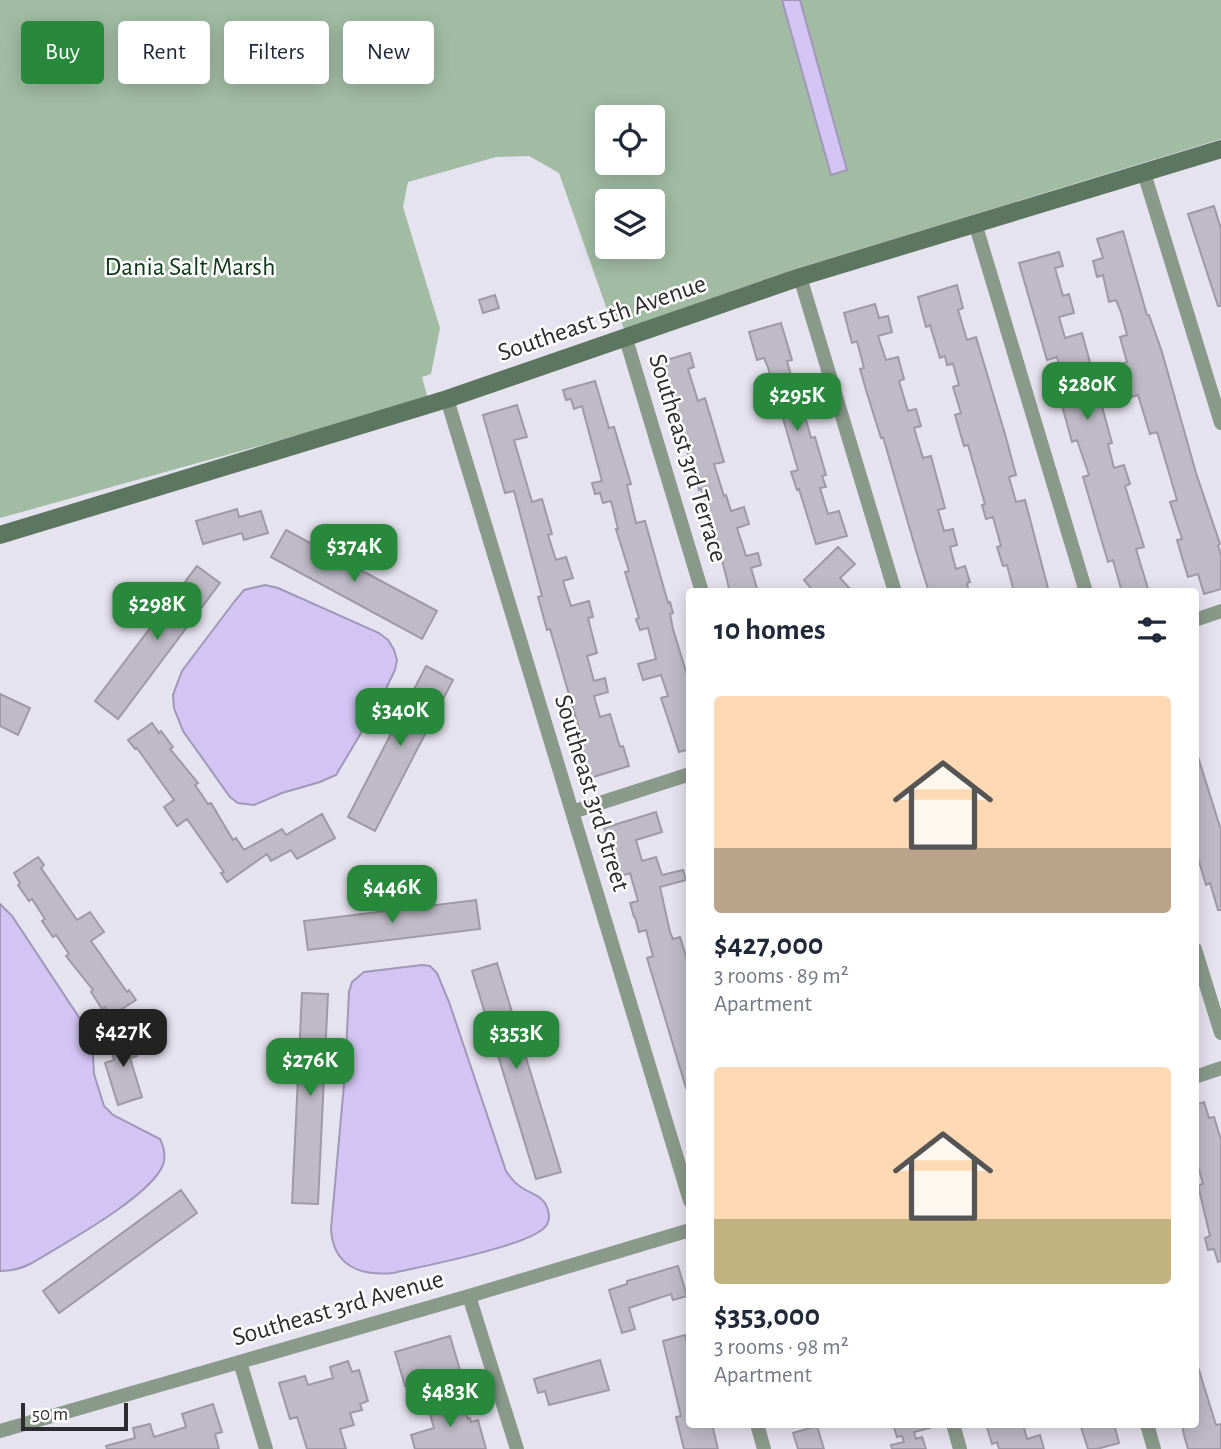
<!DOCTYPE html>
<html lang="en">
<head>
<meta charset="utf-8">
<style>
	:root { --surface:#fff; --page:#f6f6f7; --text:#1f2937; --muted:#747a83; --accent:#28893c }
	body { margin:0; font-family:"Alegreya Sans",sans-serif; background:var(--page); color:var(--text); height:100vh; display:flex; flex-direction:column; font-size:26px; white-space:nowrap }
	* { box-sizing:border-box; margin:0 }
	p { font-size:23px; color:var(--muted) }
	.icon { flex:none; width:38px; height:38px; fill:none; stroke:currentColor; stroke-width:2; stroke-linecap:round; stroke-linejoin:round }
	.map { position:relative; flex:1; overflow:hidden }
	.drawer { position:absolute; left:686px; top:588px; width:513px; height:840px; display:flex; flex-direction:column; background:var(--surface); border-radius:7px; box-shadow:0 4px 18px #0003 }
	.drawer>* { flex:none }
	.top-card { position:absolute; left:21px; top:21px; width:560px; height:63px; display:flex; gap:14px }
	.buttons { position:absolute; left:595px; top:105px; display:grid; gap:14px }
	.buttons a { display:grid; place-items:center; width:70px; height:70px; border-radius:7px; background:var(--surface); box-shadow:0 4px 18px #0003; font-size:35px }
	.scale { position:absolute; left:21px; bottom:18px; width:107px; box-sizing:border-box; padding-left:7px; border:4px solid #2c2b2f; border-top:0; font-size:19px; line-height:24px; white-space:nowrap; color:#2c2b2f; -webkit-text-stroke:5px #fff; paint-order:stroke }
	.price { position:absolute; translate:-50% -60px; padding:0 16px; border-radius:14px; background:var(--accent); color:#fff; font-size:23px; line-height:46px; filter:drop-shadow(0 2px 4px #0008) }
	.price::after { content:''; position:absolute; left:50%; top:42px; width:21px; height:16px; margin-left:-10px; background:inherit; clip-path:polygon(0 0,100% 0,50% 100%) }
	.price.active { background:#222; color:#fff }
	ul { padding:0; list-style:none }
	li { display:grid; align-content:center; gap:14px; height:371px; padding:0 28px }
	li span { display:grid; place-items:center; height:217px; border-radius:7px; color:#555 }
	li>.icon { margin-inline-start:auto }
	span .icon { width:126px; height:126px; fill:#fffc; stroke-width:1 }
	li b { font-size:30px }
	h2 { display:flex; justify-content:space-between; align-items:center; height:84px; padding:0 28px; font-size:30px }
	.tag { padding:0 24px; border-radius:7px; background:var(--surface); box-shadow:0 4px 18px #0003; font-size:24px; line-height:63px }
	.tag.active { background:var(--accent); color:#fff }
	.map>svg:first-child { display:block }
	.green { fill:#a1bca3; fill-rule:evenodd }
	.water { fill:#d2c5f4; stroke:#a097b9; stroke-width:2 }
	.building { fill:#bebbc7; stroke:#9d9aa5; stroke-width:2 }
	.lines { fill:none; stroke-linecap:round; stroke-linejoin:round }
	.street { stroke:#899a8a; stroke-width:14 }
	.secondary { stroke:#5d765f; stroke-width:18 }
	.labels { text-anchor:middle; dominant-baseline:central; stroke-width:5; stroke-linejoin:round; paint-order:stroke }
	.park-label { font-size:26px; fill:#0f3a17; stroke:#fff }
	.street-label { font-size:26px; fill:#2c2b2f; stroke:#fff }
</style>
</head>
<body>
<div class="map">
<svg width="1221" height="1449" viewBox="0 0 1221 1449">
	<rect width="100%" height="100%" fill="#e6e3f0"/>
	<path class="green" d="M 0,0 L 1221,0 L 1221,139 L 798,268 L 624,329 L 620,318 L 611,321 L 559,173 L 529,156 L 496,157 L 408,182 L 403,207 L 440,328 L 431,374 L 422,377 L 428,399 L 0,518 ZM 607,117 L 653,117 L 653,163 L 607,163 ZM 607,201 L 653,201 L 653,247 L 607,247 Z"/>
	<path class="water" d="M 782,0 L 800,0 L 847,170 L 831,175 Z
		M 265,585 L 278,588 L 379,633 L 388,640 L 394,650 L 397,660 L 395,670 L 380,701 L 336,775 L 320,782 L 282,793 L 254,805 L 238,803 L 230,797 L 183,731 L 174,708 L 173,695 L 182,671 L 234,602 L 244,590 Z
		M 0,904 L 12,916 L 92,1037 L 94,1074 L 104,1106 L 113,1115 L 160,1139 C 164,1147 166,1156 163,1165 C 150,1197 63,1244 32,1263 C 21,1269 12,1271 0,1271 Z
		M 422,965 L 430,966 L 437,973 L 449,1002 L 506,1171 C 510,1177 514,1183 521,1187 C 532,1195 544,1195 548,1210 C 550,1217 549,1224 543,1229 C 522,1247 424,1266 393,1273 C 360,1276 333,1266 331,1229 L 345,1073 L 349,992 L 352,982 L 364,972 Z"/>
	<path class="building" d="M 1214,206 L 1221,229 L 1221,306 L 1218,306 L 1188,214 Z
		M 1123,231 L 1147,315 L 1149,315 L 1162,352 L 1196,473 L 1220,544 L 1218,545 L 1221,555 L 1221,589 L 1204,594 L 1198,574 L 1188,577 L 1184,564 L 1177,540 L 1182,539 L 1170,502 L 1177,500 L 1157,432 L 1150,434 L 1138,395 L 1131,397 L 1121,364 L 1127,362 L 1120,337 L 1127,335 L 1121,312 L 1116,300 L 1109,302 L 1103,275 L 1097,277 L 1093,261 L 1103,258 L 1097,239 Z
		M 1059,252 L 1063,266 L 1055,268 L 1063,296 L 1069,294 L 1074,313 L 1059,317 L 1065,338 L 1082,333 L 1112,443 L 1108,444 L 1114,468 L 1124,465 L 1130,484 L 1125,486 L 1144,547 L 1136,549 L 1149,592 L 1122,592 L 1113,560 L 1108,562 L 1083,477 L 1089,475 L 1077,440 L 1072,442 L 1060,398 L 1065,396 L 1061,384 L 1064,383 L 1057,357 L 1047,360 L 1019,263 Z
		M 957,285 L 963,308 L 958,310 L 967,340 L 976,337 L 1005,434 L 1016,475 L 1009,477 L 1016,502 L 1025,500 L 1049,592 L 1014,592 L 1007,565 L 1003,566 L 997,547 L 1001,546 L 993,517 L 986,519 L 982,505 L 985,504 L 968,445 L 964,446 L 955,415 L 961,413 L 953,387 L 959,385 L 953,364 L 947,365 L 945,356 L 940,358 L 930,325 L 926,327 L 918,297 Z
		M 495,295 L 499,308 L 483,313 L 479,300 Z
		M 875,304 L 879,318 L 888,316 L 892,332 L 878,336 L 886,360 L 898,357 L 904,379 L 899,381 L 908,411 L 916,409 L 921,426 L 914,428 L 923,458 L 931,456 L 945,508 L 938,510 L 944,531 L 953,529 L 957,545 L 950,547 L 956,569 L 965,566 L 970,582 L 967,583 L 969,592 L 929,592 L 918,557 L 883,437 L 881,438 L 866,390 L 860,369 L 864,368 L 857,341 L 852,343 L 844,313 Z
		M 781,323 L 792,360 L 787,361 L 797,397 L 803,395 L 806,408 L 803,409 L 811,438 L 815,437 L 826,475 L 822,476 L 826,487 L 820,488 L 828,514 L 839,511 L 847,536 L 816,544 L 799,489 L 797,490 L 791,472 L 798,470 L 782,415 L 772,418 L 768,404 L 777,401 L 768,367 L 764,358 L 757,360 L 749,332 Z
		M 690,353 L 694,367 L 688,369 L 698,401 L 705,398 L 724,462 L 714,464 L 724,496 L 726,495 L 731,511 L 744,507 L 749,524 L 737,528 L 746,556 L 758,553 L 761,565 L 751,568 L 758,592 L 730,592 L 718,544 L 701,489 L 699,490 L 660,362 Z
		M 595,381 L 609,428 L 614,427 L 631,484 L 627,485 L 636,523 L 645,521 L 668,603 L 670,602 L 673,613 L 670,614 L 673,629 L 688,678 L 690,677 L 690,749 L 679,752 L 661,698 L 668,696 L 661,675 L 643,680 L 638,664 L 656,659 L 648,628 L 640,630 L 636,619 L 639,618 L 625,572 L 629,571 L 616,529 L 618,529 L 611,501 L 603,503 L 600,493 L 595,494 L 592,483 L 602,481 L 582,406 L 574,409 L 571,399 L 566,400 L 563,390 Z
		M 517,405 L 527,437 L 514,440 L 532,502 L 542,499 L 552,534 L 548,535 L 556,560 L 566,557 L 573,578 L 563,581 L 571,606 L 589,601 L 593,617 L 588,618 L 597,653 L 587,656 L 594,681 L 605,678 L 608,692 L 594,696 L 600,717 L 610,714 L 620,747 L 623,746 L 629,766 L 590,778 L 581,747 L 584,746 L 550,629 L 547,630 L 538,597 L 542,596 L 514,491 L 505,493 L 483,415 Z
		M 237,509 L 239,517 L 261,511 L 268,533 L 244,540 L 242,533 L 203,544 L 196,521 Z
		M 286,530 L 437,611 L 422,639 L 271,557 Z
		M 838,547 L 855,564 L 840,578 L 853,592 L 814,592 L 804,580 Z
		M 197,566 L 220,583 L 118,719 L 95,701 Z
		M 426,666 L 453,680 L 375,831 L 348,817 Z
		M 0,694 L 30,708 L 18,735 L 0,726 Z
		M 152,723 L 159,733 L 161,731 L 173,747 L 170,749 L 198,783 L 195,785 L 208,804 L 211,803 L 233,840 L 236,838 L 244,850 L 282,829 L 286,835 L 322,814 L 335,838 L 297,859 L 291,850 L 271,861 L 267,854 L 227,882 L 221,873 L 224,872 L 187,819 L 177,826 L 164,807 L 174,800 L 137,748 L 135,749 L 128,740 Z
		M 1195,757 L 1198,757 L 1221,830 L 1221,910 L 1218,910 L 1210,883 L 1206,885 L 1197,854 Z
		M 656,812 L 662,832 L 636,840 L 642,861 L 656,857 L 662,875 L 683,870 L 686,880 L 660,887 L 670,932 L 673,939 L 680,937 L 690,969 L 690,1088 L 686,1088 L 647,958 L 653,956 L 646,930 L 639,932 L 635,917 L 634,917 L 630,903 L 638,901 L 630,873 L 621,876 L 604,828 Z
		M 38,857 L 44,865 L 41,868 L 77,920 L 90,912 L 104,932 L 91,941 L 127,992 L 129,990 L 136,1000 L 111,1016 L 105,1007 L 102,1009 L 91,992 L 93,990 L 66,956 L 69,954 L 56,935 L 53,937 L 42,921 L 45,919 L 32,899 L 29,901 L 18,885 L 20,883 L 14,873 Z
		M 476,900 L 480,929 L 308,950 L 304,921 Z
		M 497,963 L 561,1172 L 536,1179 L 472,971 Z
		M 302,993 L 328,994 L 318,1204 L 292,1203 Z
		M 130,1032 L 137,1056 L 130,1058 L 142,1097 L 118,1105 L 105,1063 L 114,1060 L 108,1038 Z
		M 1204,1102 L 1209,1118 L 1214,1117 L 1221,1140 L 1221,1261 L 1218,1262 L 1214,1249 L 1208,1250 L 1205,1238 L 1210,1236 L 1198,1185 L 1203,1184 L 1195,1155 L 1195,1105 Z
		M 181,1190 L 197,1213 L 59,1313 L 43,1291 Z
		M 678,1266 L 687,1296 L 673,1300 L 671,1294 L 629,1308 L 635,1329 L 622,1333 L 609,1290 L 627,1284 L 627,1281 Z
		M 685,1335 L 690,1354 L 690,1424 L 712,1424 L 718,1449 L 684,1449 L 676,1417 L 681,1416 L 663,1341 Z
		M 450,1336 L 460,1370 L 405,1386 L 395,1352 Z
		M 600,1360 L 609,1390 L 549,1405 L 545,1391 L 538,1393 L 534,1379 Z
		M 348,1361 L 352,1372 L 359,1370 L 368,1401 L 360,1404 L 362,1410 L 350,1413 L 354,1425 L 340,1429 L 346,1449 L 307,1449 L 297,1417 L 290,1419 L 279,1383 L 305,1376 L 308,1385 L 333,1378 L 330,1367 Z
		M 1198,1367 L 1216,1425 L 1221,1424 L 1221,1449 L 1188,1449 L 1184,1435 L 1182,1424 L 1195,1424 L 1195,1368 Z
		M 462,1398 L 468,1419 L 470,1418 L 471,1422 L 478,1420 L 486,1449 L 415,1449 L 411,1435 L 434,1428 L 428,1408 Z
		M 213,1404 L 222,1432 L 215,1434 L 219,1449 L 107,1449 L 106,1446 L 135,1438 L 133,1428 L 150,1424 L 154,1437 L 186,1427 L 182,1414 Z
		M 893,1424 L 929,1424 L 930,1428 L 914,1432 L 916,1439 L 922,1437 L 926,1449 L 892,1449 L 891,1445 L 904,1442 L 902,1436 L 897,1437 Z
		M 986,1424 L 1023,1424 L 1027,1439 L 1040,1435 L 1044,1449 L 999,1449 L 997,1442 L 992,1444 Z
		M 1080,1424 L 1114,1424 L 1119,1443 L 1097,1449 L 1088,1449 Z
		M 817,1426 L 824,1449 L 798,1449 L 793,1433 Z"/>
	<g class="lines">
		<path class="street" d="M 1144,173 L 1221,423
			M 975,223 L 1086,592
			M 800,277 L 895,592
			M 626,339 L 702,592
			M 447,399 L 690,1201
			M 1195,620 L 1221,611
			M 572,812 L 690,774
			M 1195,949 L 1221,1033
			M 1195,1077 L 1221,1068
			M 469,1296 L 517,1449
			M 240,1362 L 266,1449
			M 757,1424 L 764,1449
			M 953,1424 L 960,1449
			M 1147,1424 L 1154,1449
			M 0,1431 L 469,1296 L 690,1230"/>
		<path class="secondary" d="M 0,535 L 447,399 L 800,277 L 1221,149"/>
	</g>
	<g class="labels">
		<g class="park-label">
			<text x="190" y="267">Dania Salt Marsh</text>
		</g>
		<g class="street-label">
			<text transform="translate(602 318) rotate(-19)">Southeast 5th Avenue</text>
			<text transform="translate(688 458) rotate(73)">Southeast 3rd Terrace</text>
			<text transform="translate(592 793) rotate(73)">Southeast 3rd Street</text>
			<text transform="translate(338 1308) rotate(-16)">Southeast 3rd Avenue</text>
		</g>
	</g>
</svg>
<div class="buttons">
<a><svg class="icon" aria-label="locate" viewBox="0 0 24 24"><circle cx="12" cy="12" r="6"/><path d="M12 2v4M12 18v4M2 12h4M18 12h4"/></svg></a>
<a><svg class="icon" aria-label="layers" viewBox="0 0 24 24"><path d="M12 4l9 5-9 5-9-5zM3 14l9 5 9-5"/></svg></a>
</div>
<div class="scale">50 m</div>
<b class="price" style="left:1087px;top:422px">$280K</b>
<b class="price" style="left:797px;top:433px">$295K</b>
<b class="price" style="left:354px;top:584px">$374K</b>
<b class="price" style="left:157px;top:642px">$298K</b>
<b class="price" style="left:400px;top:748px">$340K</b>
<b class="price" style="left:392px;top:925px">$446K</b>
<b class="price active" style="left:123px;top:1069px">$427K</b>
<b class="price" style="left:516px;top:1071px">$353K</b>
<b class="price" style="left:310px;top:1098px">$276K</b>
<b class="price" style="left:450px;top:1429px">$483K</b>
<div class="top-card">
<a class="tag active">Buy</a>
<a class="tag">Rent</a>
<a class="tag">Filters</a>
<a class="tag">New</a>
</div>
<section class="drawer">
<h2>10 homes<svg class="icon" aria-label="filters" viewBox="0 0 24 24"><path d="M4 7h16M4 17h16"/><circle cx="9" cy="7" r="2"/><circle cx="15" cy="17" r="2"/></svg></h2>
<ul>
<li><span style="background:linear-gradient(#ffd9b3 70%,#b9a48a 0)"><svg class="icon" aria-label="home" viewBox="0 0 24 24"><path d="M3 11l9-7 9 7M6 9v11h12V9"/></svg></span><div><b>$427,000</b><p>3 rooms · 89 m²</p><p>Apartment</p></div></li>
<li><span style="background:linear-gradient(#ffd9b3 70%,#c2b280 0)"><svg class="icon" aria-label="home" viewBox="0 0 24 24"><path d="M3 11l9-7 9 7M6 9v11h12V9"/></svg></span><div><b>$353,000</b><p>3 rooms · 98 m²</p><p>Apartment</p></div></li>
</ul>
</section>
</div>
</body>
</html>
